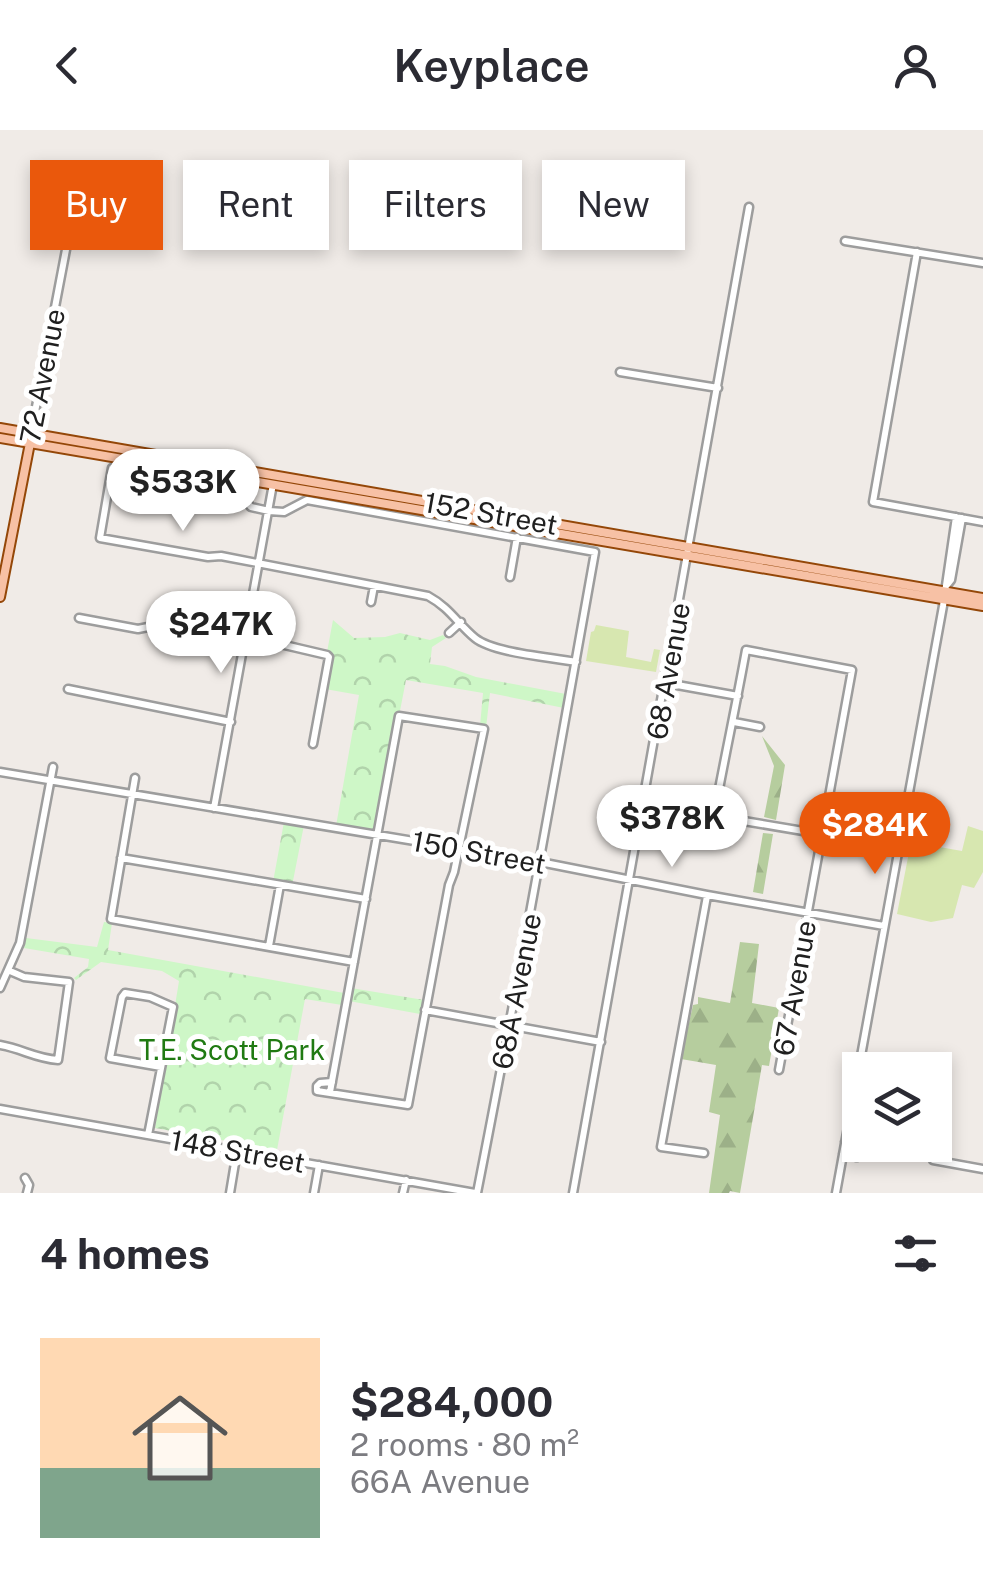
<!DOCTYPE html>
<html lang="en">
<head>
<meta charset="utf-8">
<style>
	:root { --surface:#fff; --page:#f2f2f3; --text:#2b2b33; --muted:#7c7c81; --accent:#ea580c }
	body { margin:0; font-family:"Public Sans",sans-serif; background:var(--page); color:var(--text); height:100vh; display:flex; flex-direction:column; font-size:38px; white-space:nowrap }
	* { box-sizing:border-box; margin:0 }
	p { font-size:32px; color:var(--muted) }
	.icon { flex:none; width:55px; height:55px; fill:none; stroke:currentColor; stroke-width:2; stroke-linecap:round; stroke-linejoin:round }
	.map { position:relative; height:1063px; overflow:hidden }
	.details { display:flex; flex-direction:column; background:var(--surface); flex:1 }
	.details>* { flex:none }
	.top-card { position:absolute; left:30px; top:30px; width:925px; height:90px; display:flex; gap:20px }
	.tools { position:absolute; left:842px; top:922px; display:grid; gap:20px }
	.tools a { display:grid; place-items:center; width:110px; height:110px; border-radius:0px; background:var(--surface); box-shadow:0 5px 15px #0003; font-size:50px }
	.price { position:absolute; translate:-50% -85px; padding:0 22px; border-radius:35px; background:#fff; color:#222; font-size:32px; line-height:65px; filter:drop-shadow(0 2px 5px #0008) }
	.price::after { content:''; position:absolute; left:50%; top:60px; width:30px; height:22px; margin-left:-15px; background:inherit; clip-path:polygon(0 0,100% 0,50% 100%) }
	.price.selected { background:var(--accent); color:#fff }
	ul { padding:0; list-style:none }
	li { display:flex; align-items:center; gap:30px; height:250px; padding:0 40px }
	li span { display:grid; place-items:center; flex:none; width:280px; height:200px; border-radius:0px; color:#555 }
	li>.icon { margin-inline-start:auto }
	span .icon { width:120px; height:120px; fill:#fffc; stroke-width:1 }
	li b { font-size:42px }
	h2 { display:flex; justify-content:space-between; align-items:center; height:120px; padding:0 40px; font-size:42px }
	.tag { padding:0 35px; border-radius:0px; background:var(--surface); box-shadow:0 5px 15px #0003; font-size:35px; line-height:90px }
	.tag.selected { background:var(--accent); color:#fff }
	header { display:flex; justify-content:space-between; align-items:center; height:130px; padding:0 40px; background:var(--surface); font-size:45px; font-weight:600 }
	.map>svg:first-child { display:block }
	.grass { fill:#d7e7b0 }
	.forest { fill:url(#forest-firs) }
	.park { fill:url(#park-crowns) }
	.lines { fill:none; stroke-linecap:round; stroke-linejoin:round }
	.minor-casing { stroke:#9d9d9d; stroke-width:11 }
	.major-casing { stroke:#944708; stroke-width:12 }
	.minor { stroke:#fff; stroke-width:6 }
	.major { stroke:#f7c1a5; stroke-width:8 }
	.labels { text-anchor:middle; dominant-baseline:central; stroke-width:10; stroke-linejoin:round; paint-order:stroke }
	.street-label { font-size:28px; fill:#202020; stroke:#fff }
	.park-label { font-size:28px; fill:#207a12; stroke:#fff }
</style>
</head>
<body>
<header><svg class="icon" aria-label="back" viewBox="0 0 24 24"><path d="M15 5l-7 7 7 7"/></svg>Keyplace<svg class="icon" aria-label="person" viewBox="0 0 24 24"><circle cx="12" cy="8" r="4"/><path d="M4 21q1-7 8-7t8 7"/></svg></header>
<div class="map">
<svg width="983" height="1063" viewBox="0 0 983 1063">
	<defs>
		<pattern id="forest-firs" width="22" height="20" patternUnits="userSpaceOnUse" patternTransform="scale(2.5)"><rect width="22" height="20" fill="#b6cd9e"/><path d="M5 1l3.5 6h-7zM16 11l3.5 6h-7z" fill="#9cb088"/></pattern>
		<pattern id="park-crowns" width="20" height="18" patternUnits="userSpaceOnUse" patternTransform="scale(2.5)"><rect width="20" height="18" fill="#cef7c7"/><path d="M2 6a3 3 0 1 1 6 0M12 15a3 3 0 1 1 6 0" fill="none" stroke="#b1d3ab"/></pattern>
	</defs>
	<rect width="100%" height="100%" fill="#f0ebe7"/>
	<path class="grass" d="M 596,495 L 629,501 L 626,527 L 651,532 L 654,519 L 660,520 L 656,542 L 586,531 L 591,502 L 594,501 Z
		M 968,696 L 983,701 L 983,742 L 974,758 L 962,755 L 953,788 L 931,792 L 897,784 L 911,712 L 962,721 Z"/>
	<path class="forest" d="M 762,606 L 785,635 L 776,690 L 764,687 L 774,636 Z
		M 763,703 L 773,704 L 763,764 L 753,762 Z
		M 740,812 L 759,814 L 752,873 L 779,878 L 769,936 L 762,935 L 740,1063 L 730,1061 L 729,1063 L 709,1063 L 720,985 L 709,982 L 716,935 L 681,929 L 693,875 L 698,874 L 698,867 L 730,873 Z"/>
	<path class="park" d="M 333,490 L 354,508 L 385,507 L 400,503 L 430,510 L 443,505 L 446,508 L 432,517 L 430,534 L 445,536 L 476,547 L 566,564 L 564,578 L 490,563 L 486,598 L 480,596 L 483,563 L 406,550 L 376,704 L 336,696 L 359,565 L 325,559 L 331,523 L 327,522 Z
		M 284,692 L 304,695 L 292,756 L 273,752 Z
		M 104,792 L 112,793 L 108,820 L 344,863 L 342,875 L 305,869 L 277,1020 L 155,998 L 179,851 L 162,841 L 101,832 L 76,850 L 74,848 L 88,837 L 89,829 L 24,818 L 26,808 L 97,817 Z
		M 351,858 L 424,870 L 420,884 L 349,871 Z"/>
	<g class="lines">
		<g class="minor-casing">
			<path id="minor" d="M 845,111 L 983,133
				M 917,122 L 873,372 L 983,392
				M 620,242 L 718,258
				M 31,303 L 73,83
				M 510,447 L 517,407
				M 947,455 L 951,450 L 962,388
				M 371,472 L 374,456
				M 79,488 L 138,499 L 158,495 L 207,504 L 225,503 L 246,506 L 327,525 L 329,527 L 313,614
				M 449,503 L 461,492
				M 666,553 L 738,566
				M 68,559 L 231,592
				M 734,592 L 760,597
				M 0,642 L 540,732 L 707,765 L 884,796
				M 135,648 L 111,789 L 354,832
				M 214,678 L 273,354
				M 121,728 L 366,769
				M 269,816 L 280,755
				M 0,858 L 20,813 L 53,637
				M 425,880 L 601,912
				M 0,915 C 23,919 34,928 58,930 L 69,852 L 24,847 L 10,841
				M 779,940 L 852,540 L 746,520 C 736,576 724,630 714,686 L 821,704
				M 330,962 L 399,586 L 484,599 L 454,742 L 449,755 L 408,975 L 317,961 L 317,956 L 320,953 L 332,952
				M 0,979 L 475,1063
				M 148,1005 L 172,882 L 173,877 L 150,867 L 125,863 L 122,867 L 110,928 L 161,937
				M 704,1023 L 661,1017 L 707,766
				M 843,1024 L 857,1027 L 863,1022 L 860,1015 L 845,1012
				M 933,1030 L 983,1039
				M 25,1048 L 29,1055 L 27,1063
				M 230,1063 L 237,1021
				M 314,1063 L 319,1035
				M 403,1063 L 406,1050
				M 477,1063 C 519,850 557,636 595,422 L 307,370 L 284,382 L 269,381 L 251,377 L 236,360 L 232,359 L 112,338 L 100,408 L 208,427 L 221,426 L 428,466 C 450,478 457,493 475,508 C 493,523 551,527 576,532
				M 573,1063 L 749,77
				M 836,1063 L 943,476 L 956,387"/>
		</g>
		<g class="major-casing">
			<path id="major" d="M 0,298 L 983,468
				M 0,308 L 983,476
				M 0,467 L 30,313"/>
		</g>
		<use href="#minor" class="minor"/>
		<use href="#major" class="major"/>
	</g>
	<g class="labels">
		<g class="street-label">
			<text transform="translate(42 246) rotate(-79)">72 Avenue</text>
			<text transform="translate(491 383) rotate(10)">152 Street</text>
			<text transform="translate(668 541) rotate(-80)">68 Avenue</text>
			<text transform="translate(479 722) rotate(10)">150 Street</text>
			<text transform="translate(794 858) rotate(-80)">67 Avenue</text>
			<text transform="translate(516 861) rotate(-79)">68A Avenue</text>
			<text transform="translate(238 1021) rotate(10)">148 Street</text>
		</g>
		<g class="park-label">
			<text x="232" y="919">T.E. Scott Park</text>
		</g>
	</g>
</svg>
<div class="tools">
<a><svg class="icon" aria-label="layers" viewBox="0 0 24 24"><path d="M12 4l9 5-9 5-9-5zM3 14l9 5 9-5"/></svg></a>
</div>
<b class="price" style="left:183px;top:404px">$533K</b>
<b class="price" style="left:221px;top:546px">$247K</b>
<b class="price" style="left:672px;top:740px">$378K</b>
<b class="price selected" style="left:875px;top:747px">$284K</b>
<div class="top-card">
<a class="tag selected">Buy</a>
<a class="tag">Rent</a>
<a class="tag">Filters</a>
<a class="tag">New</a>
</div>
</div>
<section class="details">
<h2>4 homes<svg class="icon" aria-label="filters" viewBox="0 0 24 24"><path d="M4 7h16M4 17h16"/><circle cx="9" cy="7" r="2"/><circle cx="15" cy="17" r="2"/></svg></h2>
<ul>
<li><span style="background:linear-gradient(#ffd9b3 65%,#7fa58c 0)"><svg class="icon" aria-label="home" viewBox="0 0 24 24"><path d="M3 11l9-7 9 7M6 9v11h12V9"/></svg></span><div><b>$284,000</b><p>2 rooms · 80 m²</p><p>66A Avenue</p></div></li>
</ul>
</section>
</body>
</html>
